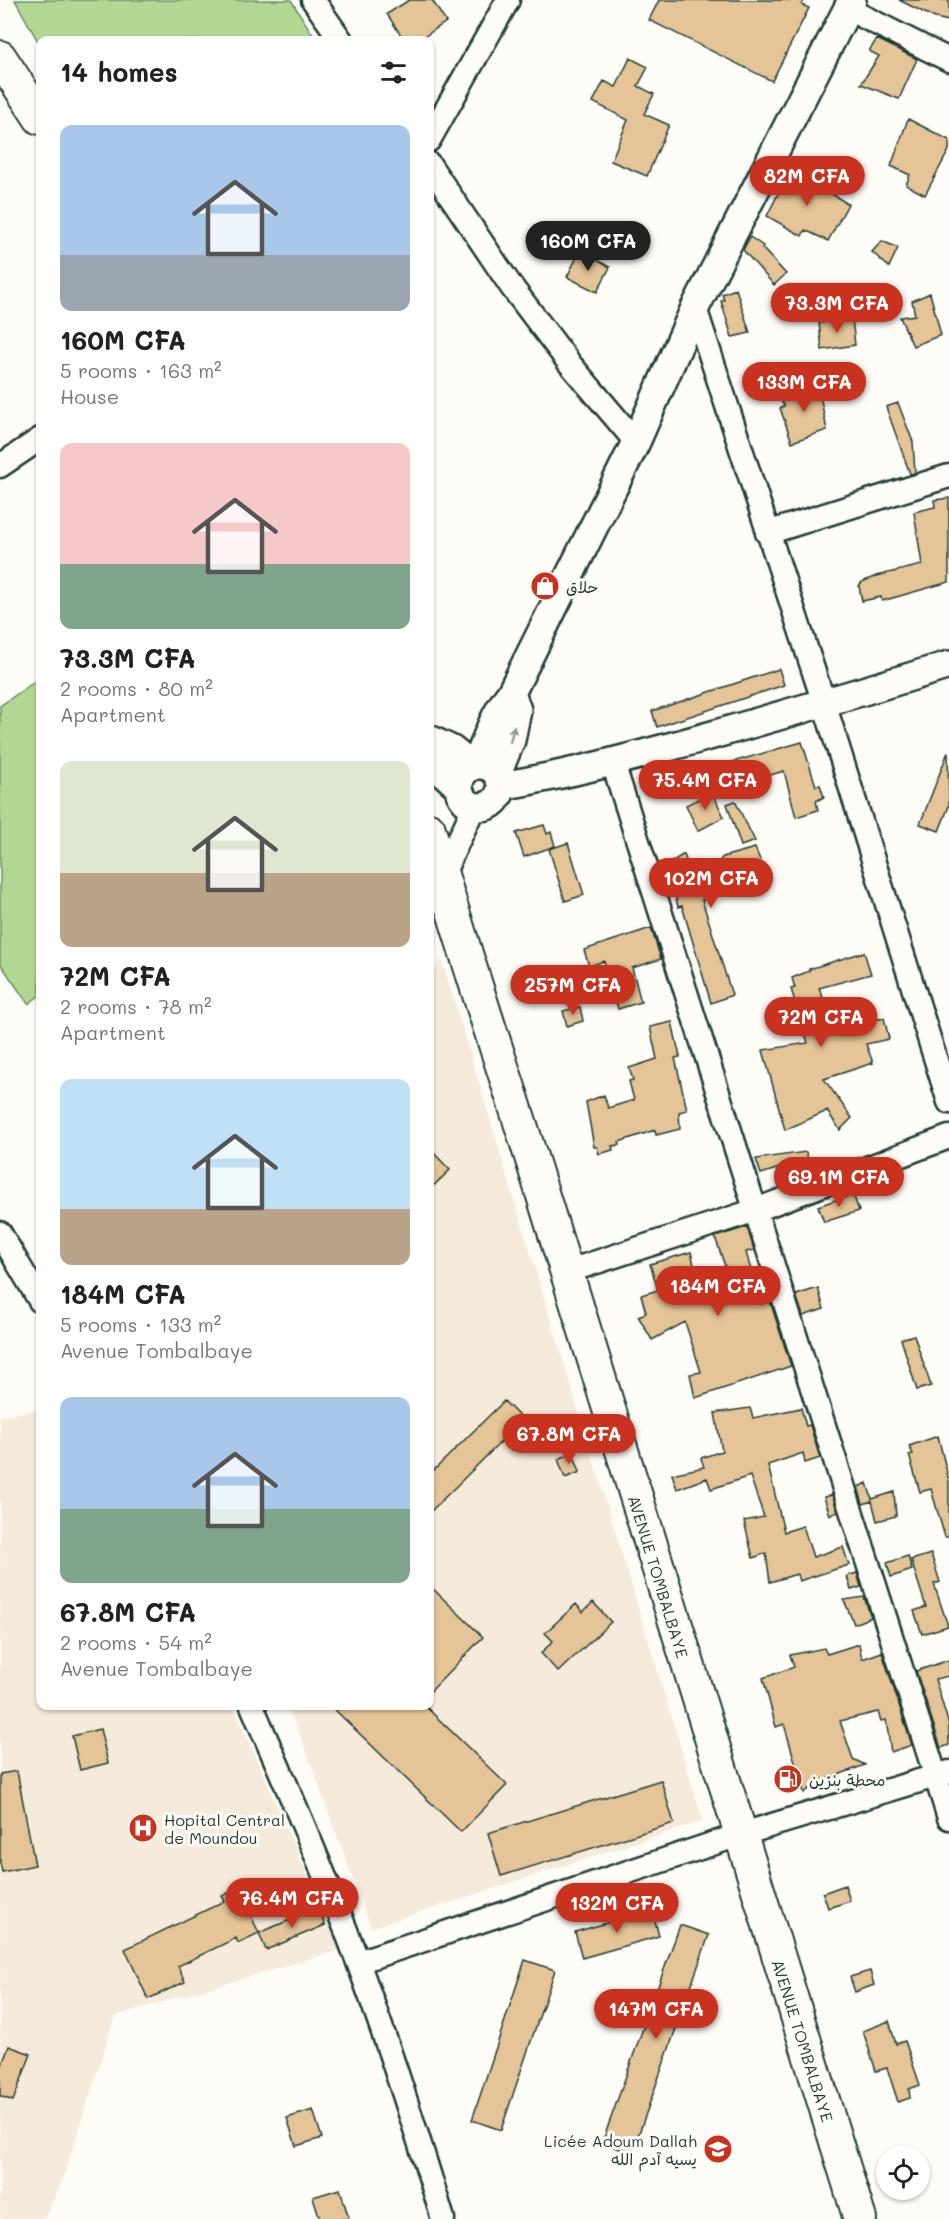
<!DOCTYPE html>
<html lang="en">
<head>
<meta charset="utf-8">
<style>
	:root { --surface:#fff; --page:#f2f2f2; --text:#222; --muted:#767676; --accent:#c8321e }
	body { margin:0; font-family:Mali,"Playpen Sans Arabic",sans-serif; background:var(--page); color:var(--text); height:100vh; display:flex; flex-direction:column; font-size:22px; white-space:nowrap }
	* { box-sizing:border-box; margin:0 }
	p { font-size:20px; color:var(--muted) }
	.icon { flex:none; width:33px; height:33px; fill:none; stroke:currentColor; stroke-width:2; stroke-linecap:round; stroke-linejoin:round }
	.map { position:relative; flex:1; overflow:hidden }
	.side { position:absolute; left:36px; top:36px; width:398px; height:1674px; display:flex; flex-direction:column; background:var(--surface); border-radius:12px; box-shadow:0 2px 4px #0004 }
	.side>* { flex:none }
	.tools { position:absolute; left:876px; top:2146px; display:grid; gap:12px }
	.tools a { display:grid; place-items:center; width:54px; height:54px; border-radius:50%; background:var(--surface); box-shadow:0 2px 4px #0004; font-size:30px }
	.price { position:absolute; translate:-50% -51px; padding:0 14px; border-radius:21px; background:var(--accent); color:#fff; font-size:20px; line-height:39px; filter:drop-shadow(0 2px 3px #0008) }
	.price::after { content:''; position:absolute; left:50%; top:36px; width:18px; height:14px; margin-left:-9px; background:inherit; clip-path:polygon(0 0,100% 0,50% 100%) }
	.price.selected { background:#222; color:#fff }
	ul { padding:0; list-style:none }
	li { display:grid; align-content:center; gap:12px; height:318px; padding:0 24px }
	li span { display:grid; place-items:center; height:186px; border-radius:12px; color:#555 }
	li>.icon { margin-inline-start:auto }
	span .icon { width:108px; height:108px; fill:#fffc; stroke-width:1 }
	li b { font-size:26px }
	h2 { display:flex; justify-content:space-between; align-items:center; height:72px; padding:0 24px; font-size:26px }
	.map>svg:first-child { display:block }
	.built { fill:#f6ebda }
	.green { fill:#b2d792; stroke:#688a63; stroke-width:1.5 }
	.building { fill:#e5c497; stroke:#1f3d34; stroke-width:1.5 }
	.lines { fill:none; stroke-linecap:round; stroke-linejoin:round }
	.minor-casing { stroke:#1f3d34; stroke-width:27 }
	.tertiary-casing { stroke:#1f3d34; stroke-width:32 }
	.secondary-casing { stroke:#1f3d34; stroke-width:36 }
	.minor { stroke:#fdfcf7; stroke-width:22 }
	.tertiary { stroke:#fdfcf7; stroke-width:27 }
	.secondary { stroke:#fdfcf7; stroke-width:32 }
	.oneway { fill:#8e9c96 }
	.labels { text-anchor:middle; dominant-baseline:central; stroke-width:6; stroke-linejoin:round; paint-order:stroke }
	.poi-label { font-size:16px; fill:#1f3d34; stroke:#fdfcf7; text-anchor:start }
	.street-label { font-size:16px; fill:#1f3d34; stroke:#fdfcf7 }
</style>
</head>
<body>
<div class="map">
<svg width="949" height="2219" viewBox="0 0 949 2219">
	<rect width="100%" height="100%" fill="#fdfcf7"/>
	<filter id="ink" filterUnits="userSpaceOnUse"><feTurbulence type="fractalNoise" baseFrequency=".0167" numOctaves="2"/><feDisplacementMap in="SourceGraphic" scale="12" xChannelSelector="R" yChannelSelector="G"/><feConvolveMatrix kernelMatrix="1 2 1 2 8 2 1 2 1" color-interpolation-filters="sRGB"/></filter>
	<g filter="url(#ink)">
		<path class="built" d="M 441,958 L 703,1821 L 371,1928 L 303,1742 L 287,1706 L 429,1706 L 429,983 Z
			M 40,1409 L 40,1706 L 233,1706 L 340,1950 L 115,2016 L 62,2181 L 44,2219 L 0,2219 L 0,1416 Z"/>
		<path class="green" d="M 15,0 L 291,0 L 316,40 L 40,40 L 40,45 Z
			M 40,678 L 40,995 L 28,1004 L 0,963 L 0,706 Z"/>
		<path class="building" d="M 409,0 L 432,0 L 446,22 L 419,40 L 404,40 L 387,14 Z
			M 659,0 L 804,0 L 802,5 L 809,8 L 772,81 L 649,20 Z
			M 899,0 L 949,0 L 949,21 L 935,18 Z
			M 877,39 L 917,59 L 899,99 L 861,84 L 879,56 L 869,51 Z
			M 630,58 L 648,67 L 638,86 L 654,94 L 644,114 L 669,125 L 647,176 L 611,161 L 628,120 L 593,102 L 604,81 L 616,87 Z
			M 908,119 L 949,140 L 949,150 L 925,195 L 906,185 L 910,175 L 891,166 Z
			M 790,170 L 813,182 L 848,204 L 828,241 L 805,230 L 802,236 L 767,216 Z
			M 750,237 L 763,246 L 762,248 L 786,274 L 774,285 L 743,250 Z
			M 882,241 L 898,248 L 889,267 L 872,252 Z
			M 580,251 L 610,267 L 597,292 L 567,277 Z
			M 736,289 L 750,333 L 732,337 L 721,301 L 724,300 L 722,294 Z
			M 930,293 L 941,335 L 913,346 L 900,317 L 915,315 L 912,301 Z
			M 852,318 L 855,345 L 822,350 L 819,323 Z
			M 834,372 L 838,387 L 820,391 L 816,377 Z
			M 818,385 L 827,430 L 792,442 L 780,408 L 784,406 L 779,397 Z
			M 898,403 L 913,442 L 915,473 L 910,474 L 886,407 Z
			M 949,498 L 949,582 L 882,601 L 881,597 L 862,601 L 859,586 L 862,582 L 876,576 L 922,565 L 914,512 L 935,507 L 934,500 Z
			M 779,669 L 784,685 L 657,727 L 652,711 Z
			M 802,742 L 816,786 L 820,785 L 824,797 L 816,801 L 818,810 L 796,817 L 784,771 L 733,786 L 729,763 Z
			M 948,752 L 949,806 L 939,831 L 920,824 Z
			M 712,792 L 724,817 L 698,831 L 686,805 Z
			M 735,801 L 755,841 L 741,846 L 727,804 Z
			M 544,825 L 547,834 L 551,832 L 555,846 L 524,857 L 516,833 Z
			M 568,843 L 584,895 L 565,901 L 549,849 Z
			M 755,848 L 763,867 L 753,870 L 757,883 L 702,900 L 732,995 L 711,1003 L 682,906 L 678,907 L 668,864 L 684,854 L 695,889 L 723,857 Z
			M 651,928 L 661,959 L 632,968 L 641,1002 L 618,1009 L 604,961 L 589,966 L 584,950 Z
			M 864,952 L 871,974 L 819,988 L 837,1031 L 859,1023 L 884,1018 L 889,1039 L 866,1044 L 873,1063 L 824,1079 L 852,1118 L 840,1130 L 827,1111 L 785,1130 L 763,1050 L 808,1043 L 791,989 L 795,988 L 792,978 L 809,971 L 809,969 Z
			M 580,1007 L 583,1021 L 567,1026 L 563,1011 Z
			M 672,1022 L 680,1057 L 675,1058 L 687,1110 L 679,1112 L 680,1129 L 656,1135 L 655,1130 L 619,1142 L 620,1145 L 612,1146 L 613,1150 L 599,1154 L 597,1147 L 594,1147 L 586,1102 L 604,1095 L 608,1108 L 634,1100 L 629,1081 L 633,1080 L 629,1068 L 657,1059 L 650,1027 Z
			M 429,1148 L 450,1170 L 429,1190 Z
			M 806,1152 L 808,1159 L 761,1174 L 756,1159 Z
			M 853,1194 L 859,1211 L 824,1222 L 818,1206 Z
			M 747,1227 L 754,1250 L 746,1252 L 760,1304 L 770,1301 L 791,1366 L 695,1398 L 690,1374 L 701,1372 L 685,1322 L 652,1340 L 638,1316 L 646,1313 L 641,1295 L 658,1290 L 650,1264 L 691,1252 L 698,1282 L 725,1266 L 715,1237 Z
			M 818,1288 L 824,1309 L 803,1316 L 796,1295 Z
			M 914,1335 L 931,1386 L 917,1390 L 901,1339 Z
			M 504,1401 L 523,1420 L 429,1513 L 429,1475 Z
			M 750,1408 L 753,1418 L 801,1408 L 806,1426 L 810,1425 L 820,1458 L 805,1463 L 803,1453 L 768,1465 L 784,1532 L 803,1526 L 813,1557 L 843,1547 L 849,1565 L 799,1581 L 797,1574 L 770,1582 L 766,1553 L 753,1558 L 744,1521 L 764,1517 L 750,1476 L 711,1489 L 707,1478 L 677,1489 L 672,1474 L 704,1467 L 701,1458 L 722,1451 L 715,1413 Z
			M 938,1436 L 949,1481 L 949,1537 L 945,1537 L 931,1489 L 920,1492 L 909,1455 L 913,1454 L 909,1446 Z
			M 573,1453 L 580,1472 L 565,1478 L 558,1459 Z
			M 867,1483 L 872,1499 L 894,1492 L 896,1516 L 877,1521 L 872,1501 L 863,1504 L 858,1487 Z
			M 832,1495 L 838,1512 L 830,1515 L 824,1497 Z
			M 931,1554 L 940,1582 L 934,1584 L 948,1626 L 922,1634 L 914,1611 L 926,1607 L 911,1560 Z
			M 908,1556 L 912,1570 L 891,1577 L 887,1563 Z
			M 857,1573 L 861,1587 L 851,1590 L 847,1576 Z
			M 429,1585 L 483,1637 L 429,1693 Z
			M 864,1597 L 871,1617 L 854,1624 L 844,1600 Z
			M 593,1602 L 611,1622 L 558,1672 L 541,1653 L 553,1641 L 545,1633 L 576,1604 L 583,1612 Z
			M 859,1644 L 862,1659 L 882,1652 L 912,1745 L 891,1752 L 886,1720 L 881,1721 L 878,1712 L 840,1721 L 853,1759 L 865,1765 L 819,1782 L 804,1793 L 784,1724 L 776,1727 L 763,1678 L 794,1667 L 790,1655 L 824,1648 L 827,1654 Z
			M 949,1660 L 949,1676 L 935,1679 L 949,1725 L 949,1745 L 941,1748 L 916,1671 Z
			M 331,1706 L 425,1706 L 507,1785 L 461,1832 Z
			M 100,1729 L 108,1763 L 80,1770 L 72,1736 Z
			M 17,1771 L 35,1865 L 2,1872 L 0,1863 L 0,1774 Z
			M 661,1780 L 674,1823 L 501,1876 L 488,1833 Z
			M 845,1885 L 850,1901 L 828,1908 L 823,1893 Z
			M 238,1888 L 259,1933 L 238,1943 L 236,1938 L 178,1966 L 185,1982 L 148,1999 L 125,1949 L 225,1901 L 222,1896 Z
			M 318,1908 L 325,1925 L 266,1950 L 259,1933 Z
			M 652,1910 L 659,1936 L 582,1958 L 575,1932 Z
			M 680,1925 L 709,1935 L 632,2153 L 602,2143 Z
			M 525,1960 L 555,1970 L 501,2130 L 472,2120 Z
			M 870,1971 L 874,1985 L 855,1992 L 850,1977 Z
			M 889,2021 L 896,2044 L 905,2041 L 920,2085 L 909,2089 L 910,2098 L 898,2102 L 887,2068 L 876,2071 L 863,2031 Z
			M 9,2046 L 31,2054 L 13,2101 L 0,2096 L 0,2070 Z
			M 313,2110 L 322,2138 L 296,2146 L 287,2118 Z
			M 340,2189 L 349,2219 L 320,2219 L 313,2197 Z"/>
		<g class="lines">
			<g class="minor-casing">
				<path id="minor" d="M 313,0 L 341,40
					M 848,9 L 949,60
					M 429,140 L 508,0
					M 429,164 L 511,286 L 570,364 L 636,442
					M 695,308 L 824,703 L 949,1102
					M 0,466 L 40,439
					M 767,533 L 949,476
					M 613,763 L 949,1818
					M 429,904 L 474,807
					M 0,1233 L 40,1301
					M 566,1272 L 756,1210 L 949,1137
					M 252,1706 C 279,1769 307,1831 332,1895 C 375,2001 410,2110 443,2219
					M 358,1962 L 739,1835 L 949,1772"/>
			</g>
			<g class="tertiary-casing">
				<path id="tertiary" d="M 429,739 L 452,750 L 472,766
					M 429,754 L 440,770 L 458,786
					M 477,764 C 486,739 494,714 511,693 L 636,442 L 695,308 L 852,0
					M459 786a21 21 0 1 1 42 0a21 21 0 1 1-42 0Z
					M 497,774 L 511,740 L 517,710 L 511,693
					M 501,786 C 572,774 640,755 709,736 C 789,713 869,690 949,665"/>
			</g>
			<g class="secondary-casing">
				<g id="secondary">
					<path d="M 0,57 L 40,118"/>
					<path id="s1" d="M 429,829 C 463,954 507,1076 544,1199 C 647,1540 752,1880 860,2219"/>
				</g>
			</g>
			<use href="#minor" class="minor"/>
			<use href="#tertiary" class="tertiary"/>
			<use href="#secondary" class="secondary"/>
		</g>
		<defs><path id="oneway-solid" d="M-6-.8H1V-3.2L6.5 0L1 3.2V.8H-6Z" transform="scale(1.5)"/></defs>
		<use class="oneway" href="#oneway-solid" transform="translate(512 734) rotate(-77)"/>
	</g>
	<defs>
		<g id="shop-disc" transform="scale(1.5)"><circle r="9.5" fill="#c8321e" stroke="#fdfcf7"/><path d="M-5-2.5h2.3a2.7 3.5 0 0 1 5.4 0H5L5.5 6h-11ZM-1.5-2.5h3a1.5 2.3 0 0 0-3 0Z" fill="#fff"/></g>
		<g id="fuel-disc" transform="scale(1.5)"><circle r="9.5" fill="#c8321e" stroke="#fdfcf7"/><path d="M-5.5-6h7V0h2V4h1.3V-2.5L3-4.5l.8-.8L6-3V5H2.5V1h-1V6h-7ZM-4.2-4.7v3.2H.2V-4.7Z" fill="#fff"/></g>
		<g id="hospital-disc" transform="scale(1.5)"><circle r="9.5" fill="#c8321e" stroke="#fdfcf7"/><path d="M-5-5h3v3.5h4V-5h3V5h-3V1.5h-4V5h-3Z" fill="#fff"/></g>
		<g id="school-disc" transform="scale(1.5)"><circle r="9.5" fill="#c8321e" stroke="#fdfcf7"/><path d="M0-5L7-2L0 1L-7-2ZM-4 1L0 2.5L4 1V4Q0 6-4 4Z" fill="#fff"/></g>
	</defs>
	<g fill-rule="evenodd">
		<use href="#shop-disc" x="545" y="586"/>
		<use href="#fuel-disc" x="788" y="1779"/>
		<use href="#hospital-disc" x="143" y="1828"/>
		<use href="#school-disc" x="718" y="2149"/>
	</g>
	<g class="labels">
		<g class="poi-label">
			<text x="566" y="586">حلاق</text>
			<text x="809" y="1779">محطة بنزين</text>
			<text x="164" y="1819">Hopital Central<tspan x="164" dy="18">de Moundou</tspan></text>
			<text x="697" y="2140" text-anchor="end">Licée Adoum Dallah<tspan x="697" dy="18">يسيه آدم الله</tspan></text>
		</g>
		<g class="street-label">
			<text stroke="none"><textPath href="#s1" startOffset="782">AVENUE TOMBALBAYE</textPath></text>
			<text stroke="none"><textPath href="#s1" startOffset="1268">AVENUE TOMBALBAYE</textPath></text>
		</g>
	</g>
</svg>
<div class="tools">
<a><svg class="icon" aria-label="locate" viewBox="0 0 24 24"><circle cx="12" cy="12" r="6"/><path d="M12 2v4M12 18v4M2 12h4M18 12h4"/></svg></a>
</div>
<b class="price" style="left:807px;top:207px">82M CFA</b>
<b class="price selected" style="left:588px;top:272px">160M CFA</b>
<b class="price" style="left:837px;top:334px">73.3M CFA</b>
<b class="price" style="left:804px;top:413px">133M CFA</b>
<b class="price" style="left:705px;top:811px">75.4M CFA</b>
<b class="price" style="left:711px;top:909px">102M CFA</b>
<b class="price" style="left:573px;top:1016px">257M CFA</b>
<b class="price" style="left:821px;top:1048px">72M CFA</b>
<b class="price" style="left:839px;top:1208px">69.1M CFA</b>
<b class="price" style="left:718px;top:1317px">184M CFA</b>
<b class="price" style="left:569px;top:1465px">67.8M CFA</b>
<b class="price" style="left:292px;top:1929px">76.4M CFA</b>
<b class="price" style="left:617px;top:1934px">132M CFA</b>
<b class="price" style="left:656px;top:2040px">147M CFA</b>
<section class="side">
<h2>14 homes<svg class="icon" aria-label="filters" viewBox="0 0 24 24"><path d="M4 7h16M4 17h16"/><circle cx="9" cy="7" r="2"/><circle cx="15" cy="17" r="2"/></svg></h2>
<ul>
<li><span style="background:linear-gradient(#a9c7e8 70%,#9aa5b1 0)"><svg class="icon" aria-label="home" viewBox="0 0 24 24"><path d="M3 11l9-7 9 7M6 9v11h12V9"/></svg></span><div><b>160M CFA</b><p>5 rooms · 163 m²</p><p>House</p></div></li>
<li><span style="background:linear-gradient(#f6c9c9 65%,#7fa58c 0)"><svg class="icon" aria-label="home" viewBox="0 0 24 24"><path d="M3 11l9-7 9 7M6 9v11h12V9"/></svg></span><div><b>73.3M CFA</b><p>2 rooms · 80 m²</p><p>Apartment</p></div></li>
<li><span style="background:linear-gradient(#dfe7d0 60%,#b9a48a 0)"><svg class="icon" aria-label="home" viewBox="0 0 24 24"><path d="M3 11l9-7 9 7M6 9v11h12V9"/></svg></span><div><b>72M CFA</b><p>2 rooms · 78 m²</p><p>Apartment</p></div></li>
<li><span style="background:linear-gradient(#bfe0f5 70%,#b9a48a 0)"><svg class="icon" aria-label="home" viewBox="0 0 24 24"><path d="M3 11l9-7 9 7M6 9v11h12V9"/></svg></span><div><b>184M CFA</b><p>5 rooms · 133 m²</p><p>Avenue Tombalbaye</p></div></li>
<li><span style="background:linear-gradient(#a9c7e8 60%,#7fa58c 0)"><svg class="icon" aria-label="home" viewBox="0 0 24 24"><path d="M3 11l9-7 9 7M6 9v11h12V9"/></svg></span><div><b>67.8M CFA</b><p>2 rooms · 54 m²</p><p>Avenue Tombalbaye</p></div></li>
</ul>
</section>
</div>
</body>
</html>
